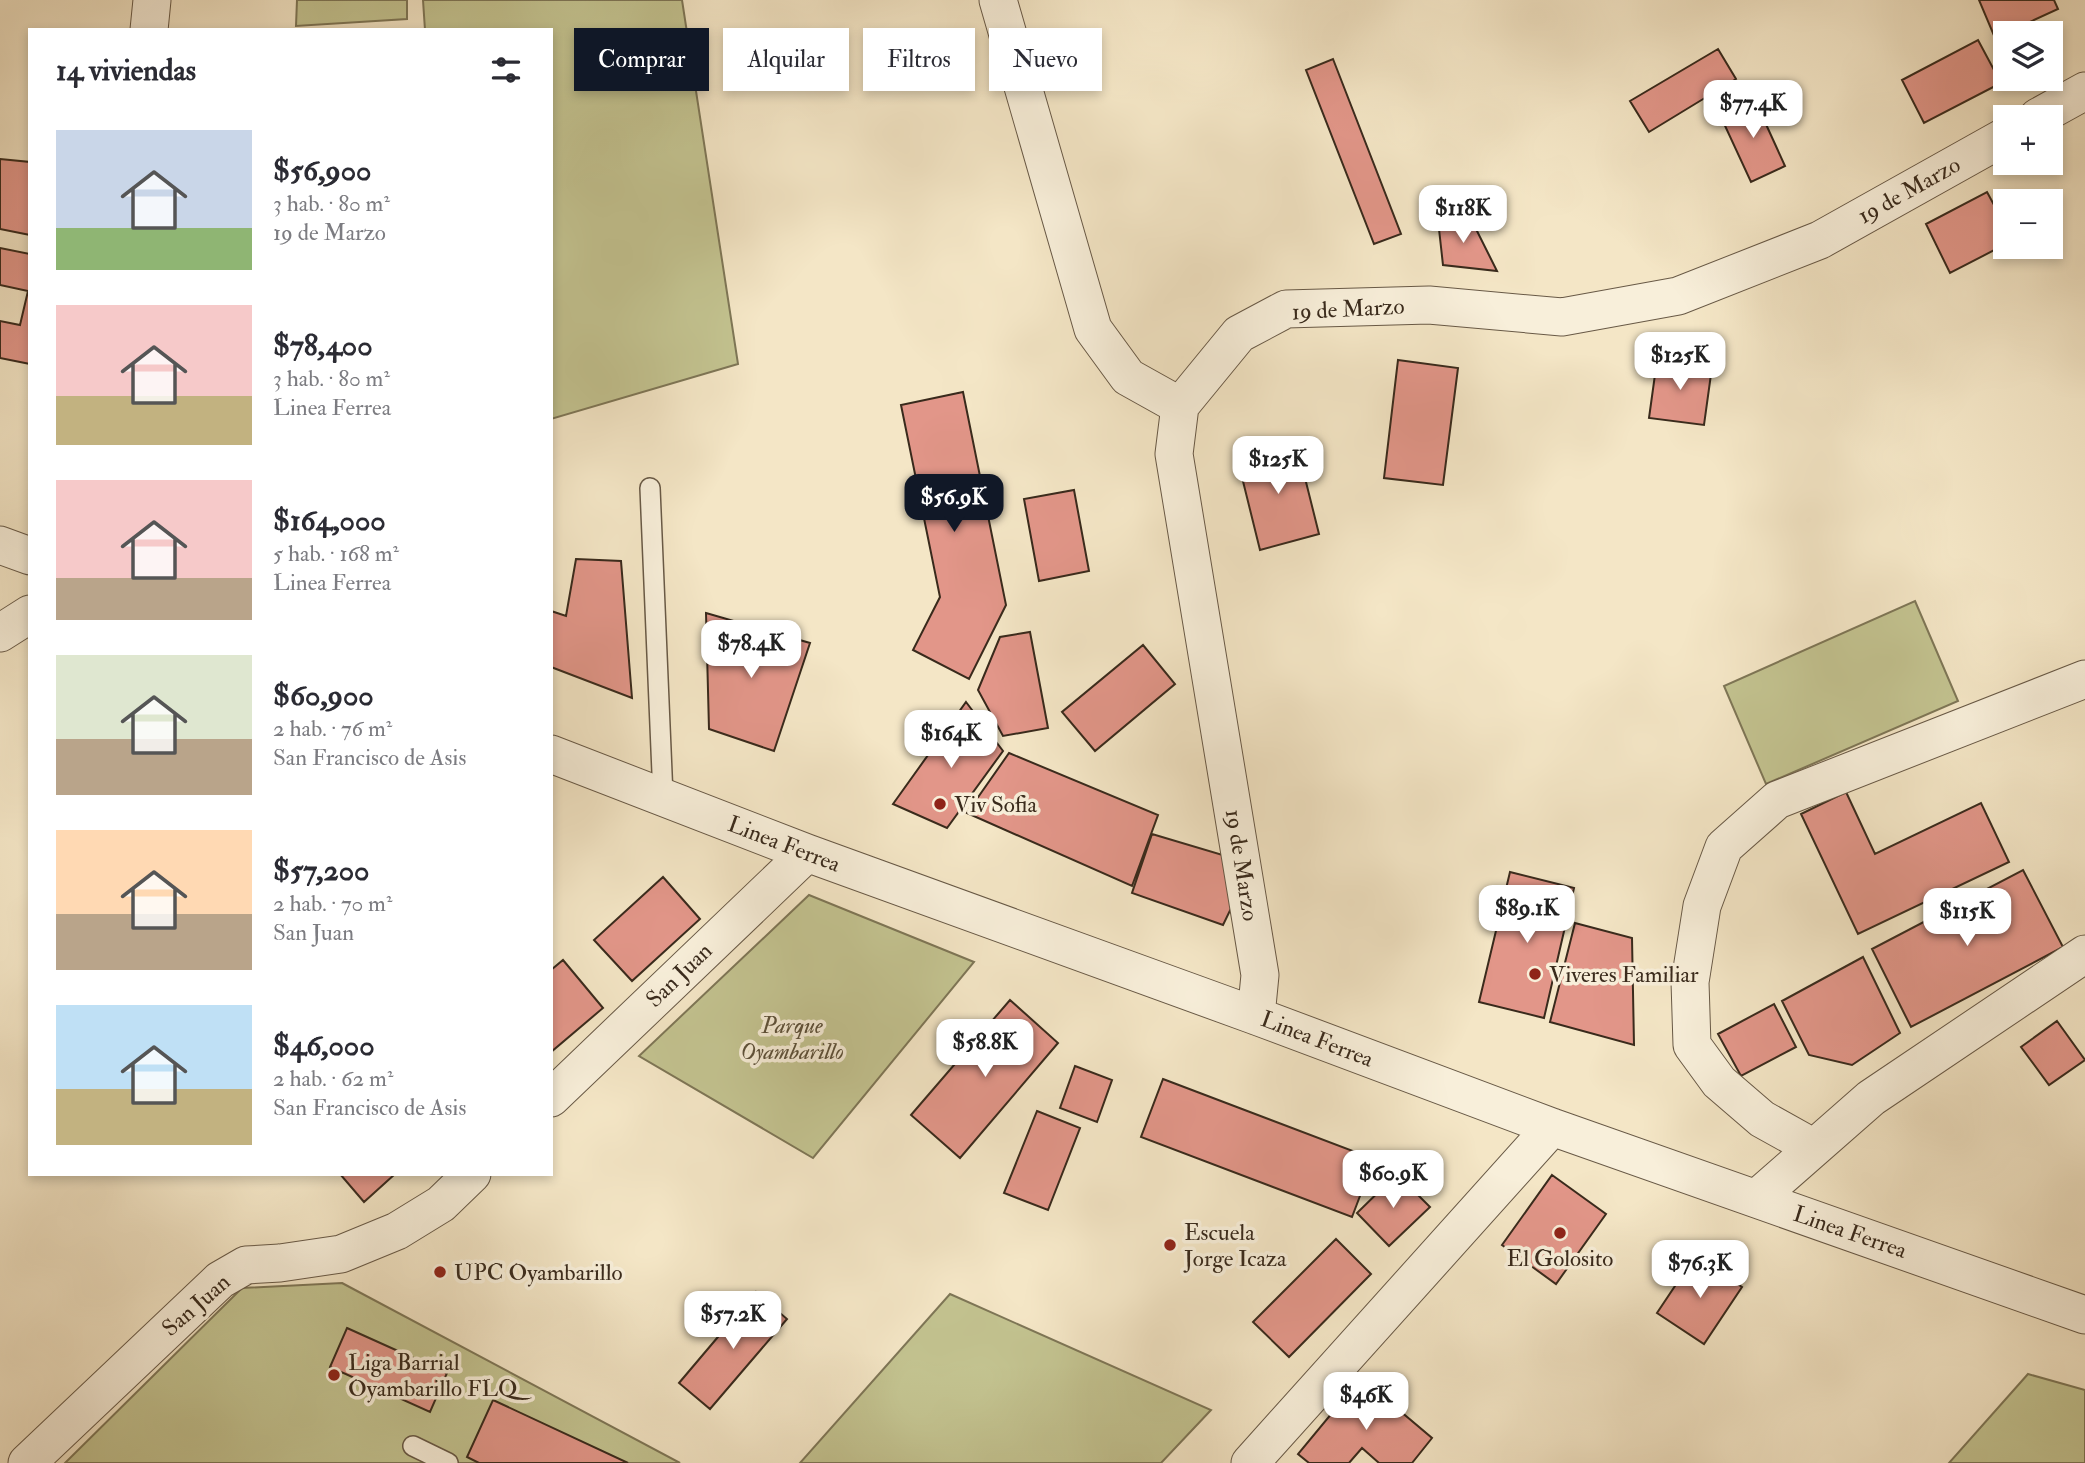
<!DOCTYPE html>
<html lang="es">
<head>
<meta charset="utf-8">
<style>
	:root { --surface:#fff; --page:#f2f2f3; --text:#2b2b33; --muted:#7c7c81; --accent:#111827 }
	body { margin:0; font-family:"IM FELL Double Pica",serif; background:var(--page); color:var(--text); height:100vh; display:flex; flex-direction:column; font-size:26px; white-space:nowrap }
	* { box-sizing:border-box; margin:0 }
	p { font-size:23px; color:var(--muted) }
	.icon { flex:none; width:38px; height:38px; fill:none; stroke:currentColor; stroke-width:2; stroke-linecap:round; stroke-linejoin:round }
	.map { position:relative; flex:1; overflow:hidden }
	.details { position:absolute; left:28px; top:28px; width:525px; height:1148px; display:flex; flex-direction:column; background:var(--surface); border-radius:0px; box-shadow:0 4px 10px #0003 }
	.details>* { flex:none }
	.guide { position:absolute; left:574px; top:28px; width:665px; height:63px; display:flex; gap:14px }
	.fabs { position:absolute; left:1993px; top:21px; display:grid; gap:14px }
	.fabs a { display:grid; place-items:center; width:70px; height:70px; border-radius:0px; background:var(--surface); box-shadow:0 4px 10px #0003; font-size:35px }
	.price { position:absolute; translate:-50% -60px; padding:0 16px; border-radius:14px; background:#fff; color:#222; font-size:23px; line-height:46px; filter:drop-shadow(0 2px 4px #0008) }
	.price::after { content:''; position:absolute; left:50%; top:42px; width:21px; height:16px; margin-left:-10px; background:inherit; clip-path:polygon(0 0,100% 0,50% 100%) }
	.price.active { background:var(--accent); color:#fff }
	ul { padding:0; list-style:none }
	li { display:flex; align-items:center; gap:21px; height:175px; padding:0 28px }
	li span { display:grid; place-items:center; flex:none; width:196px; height:140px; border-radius:0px; color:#555 }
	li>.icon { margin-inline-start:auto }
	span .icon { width:84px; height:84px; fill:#fffc; stroke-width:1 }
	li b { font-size:30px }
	h2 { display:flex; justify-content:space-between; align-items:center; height:84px; padding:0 28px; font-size:30px }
	.chip { padding:0 24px; border-radius:0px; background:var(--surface); box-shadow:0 4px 10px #0003; font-size:24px; line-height:63px }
	.chip.active { background:var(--accent); color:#fff }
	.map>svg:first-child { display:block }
	.green { fill:#c3c390; stroke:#7e7656; stroke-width:2 }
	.building { fill:#e29689; stroke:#392a1c; stroke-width:2 }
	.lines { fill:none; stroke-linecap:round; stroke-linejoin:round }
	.service-casing { stroke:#685946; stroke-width:22 }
	.minor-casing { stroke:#685946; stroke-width:39 }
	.service { stroke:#f8efda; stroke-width:19 }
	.minor { stroke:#f8efda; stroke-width:37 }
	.poi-dot { fill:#8f2418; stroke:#f8efda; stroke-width:2.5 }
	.labels { text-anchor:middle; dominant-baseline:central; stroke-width:7; stroke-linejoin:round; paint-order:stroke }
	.street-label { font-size:23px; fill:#392a1c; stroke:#f8efda }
	.poi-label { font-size:23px; fill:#392a1c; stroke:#f8efda; text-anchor:start }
	.park-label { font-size:23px; font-style:italic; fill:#5c5039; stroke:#f8efda }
</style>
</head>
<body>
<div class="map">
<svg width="2085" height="1463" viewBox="0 0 2085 1463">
	<rect width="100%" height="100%" fill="#f4e6c6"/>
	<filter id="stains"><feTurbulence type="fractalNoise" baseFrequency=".00286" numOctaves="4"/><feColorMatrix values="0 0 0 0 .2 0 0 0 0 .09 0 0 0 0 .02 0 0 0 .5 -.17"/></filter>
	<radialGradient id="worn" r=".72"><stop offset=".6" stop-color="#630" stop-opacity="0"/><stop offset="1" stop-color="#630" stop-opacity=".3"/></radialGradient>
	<path class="green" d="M 297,0 L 407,0 L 407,19 L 296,26 Z
		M 423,0 L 682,0 L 738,364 L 551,419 L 551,30 L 425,30 Z
		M 1915,601 L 1958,701 L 1766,784 L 1724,686 Z
		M 809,895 L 974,962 L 813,1158 L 639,1056 Z
		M 342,1283 L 680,1463 L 65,1463 L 242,1288 Z
		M 950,1294 L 1211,1410 L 1161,1463 L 800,1463 Z
		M 2028,1374 L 2085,1390 L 2085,1463 L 1949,1463 Z"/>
	<path class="building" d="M 1979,0 L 2054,0 L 2058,9 L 1995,38 Z
		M 1978,40 L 2001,83 L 1924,123 L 1902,80 Z
		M 1718,49 L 1736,79 L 1649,132 L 1630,101 Z
		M 1333,59 L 1401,234 L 1374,244 L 1306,70 Z
		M 1754,98 L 1785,166 L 1751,182 L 1720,115 Z
		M 0,159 L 30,162 L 30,235 L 0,229 Z
		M 1987,192 L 2006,227 L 2006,244 L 1950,273 L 1926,224 Z
		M 1469,215 L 1497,271 L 1443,265 L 1438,220 Z
		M 0,248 L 30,254 L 30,364 L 0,358 L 0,321 L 20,325 L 28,291 L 0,285 Z
		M 1398,360 L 1458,368 L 1443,485 L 1384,478 Z
		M 1657,360 L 1712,367 L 1704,425 L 1649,418 Z
		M 963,392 L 1006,605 L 969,679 L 913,650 L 940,597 L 901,405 Z
		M 1296,442 L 1319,534 L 1260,550 L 1237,457 Z
		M 1074,490 L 1089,571 L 1039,581 L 1024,499 Z
		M 576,559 L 621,561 L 632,698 L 551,667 L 551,611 L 566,616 Z
		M 706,613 L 810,643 L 774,751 L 709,729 Z
		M 1030,632 L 1048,728 L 1003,736 L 978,690 L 1000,637 Z
		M 1143,645 L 1175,684 L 1095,751 L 1062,712 Z
		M 966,702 L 1003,751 L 947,828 L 893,804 Z
		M 1009,753 L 1158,815 L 1132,886 L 967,813 Z
		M 1846,792 L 1875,854 L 1981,803 L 2009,862 L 1858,934 L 1801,814 Z
		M 1152,834 L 1226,856 L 1238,894 L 1223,925 L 1132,893 Z
		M 2023,870 L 2063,947 L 1911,1027 L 1872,949 Z
		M 1510,872 L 1574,888 L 1544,1018 L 1479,1002 Z
		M 663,877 L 700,919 L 632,981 L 594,940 Z
		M 1575,923 L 1632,938 L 1634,1045 L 1550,1022 Z
		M 1863,957 L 1900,1033 L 1852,1065 L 1809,1055 L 1782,1001 Z
		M 563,960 L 603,1008 L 551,1052 L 551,970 Z
		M 1010,1000 L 1058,1043 L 960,1158 L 911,1115 Z
		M 1774,1004 L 1796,1047 L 1741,1076 L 1718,1034 Z
		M 2057,1021 L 2085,1060 L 2049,1085 L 2021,1047 Z
		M 1075,1066 L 1112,1080 L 1097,1122 L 1060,1108 Z
		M 1163,1079 L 1374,1159 L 1352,1217 L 1141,1137 Z
		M 1037,1111 L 1080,1128 L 1048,1210 L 1004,1193 Z
		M 340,1174 L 395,1174 L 364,1202 Z
		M 1397,1174 L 1430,1207 L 1389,1246 L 1357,1213 Z
		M 1552,1175 L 1606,1214 L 1556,1284 L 1502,1245 Z
		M 1336,1239 L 1371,1274 L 1289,1357 L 1253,1322 Z
		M 1695,1256 L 1742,1287 L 1704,1344 L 1657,1313 Z
		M 756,1292 L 787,1319 L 710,1409 L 679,1383 Z
		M 347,1328 L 447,1373 L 430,1412 L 330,1367 Z
		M 1361,1378 L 1432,1438 L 1412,1463 L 1379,1463 L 1362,1448 L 1349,1463 L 1309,1463 L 1298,1454 Z
		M 493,1400 L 628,1463 L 479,1463 L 467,1457 Z"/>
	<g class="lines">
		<g class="service-casing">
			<path id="service" d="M 650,488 L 663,797
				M 413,1446 L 448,1463"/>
		</g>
		<g class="minor-casing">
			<path id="minor" d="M 998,0 L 1093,329 L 1128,377 L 1180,406
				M 149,30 L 152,0
				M 2038,117 L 2085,91
				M 0,545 L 30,556
				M 0,633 L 30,614
				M 551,754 L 807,853 L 1256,1016 L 1552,1127 L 2085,1315
				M 1256,1016 L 1260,975 L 1174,454 L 1180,406 L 1239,334 L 1286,309 L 1429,305 L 1562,317 L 1678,296 L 1820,240 L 2006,136
				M 551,1098 L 807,853
				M 1814,1148 L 1762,1119 L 1719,1082 L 1692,1045 L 1690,982 L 1702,906 L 1724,847 L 1777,800 L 2085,679
				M 1756,1199 L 1871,1098 L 2085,954
				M 27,1463 L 220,1280 L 246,1265 L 280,1263 L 341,1254 L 397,1231 L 441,1204 L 472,1174
				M 1250,1463 L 1552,1127"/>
		</g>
		<use href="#service" class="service"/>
		<use href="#minor" class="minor"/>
	</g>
	<g class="poi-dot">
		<circle cx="940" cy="804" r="7"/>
		<circle cx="1535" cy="974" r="7"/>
		<circle cx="1560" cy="1233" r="7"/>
		<circle cx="1170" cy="1245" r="7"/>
		<circle cx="440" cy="1272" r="7"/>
		<circle cx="334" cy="1375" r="7"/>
	</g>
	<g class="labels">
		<g class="street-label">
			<text transform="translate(1909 190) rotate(-29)">19 de Marzo</text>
			<text transform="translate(1348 309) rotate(-3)">19 de Marzo</text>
			<text transform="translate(784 844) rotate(21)">Linea Ferrea</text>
			<text transform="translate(1242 865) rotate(81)">19 de Marzo</text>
			<text transform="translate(679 975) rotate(-44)">San Juan</text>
			<text transform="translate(1317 1039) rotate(21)">Linea Ferrea</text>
			<text transform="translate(1850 1232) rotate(19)">Linea Ferrea</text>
			<text transform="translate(196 1305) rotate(-41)">San Juan</text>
		</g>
		<g class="poi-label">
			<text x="954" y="804">Viv Sofia</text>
			<text x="1549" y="974">Viveres Familiar</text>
			<text x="1184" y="1232">Escuela<tspan x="1184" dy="26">Jorge Icaza</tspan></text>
			<text x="1560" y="1258" text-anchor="middle">El Golosito</text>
			<text x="454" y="1272">UPC Oyambarillo</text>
			<text x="348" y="1362">Liga Barrial<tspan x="348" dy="26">Oyambarillo FLQ</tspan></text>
		</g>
		<g class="park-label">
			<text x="792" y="1025">Parque<tspan x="792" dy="26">Oyambarillo</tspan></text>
		</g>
	</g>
	<rect width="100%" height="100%" filter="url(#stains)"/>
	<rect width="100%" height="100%" fill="url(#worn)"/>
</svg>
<div class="fabs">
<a><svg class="icon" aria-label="layers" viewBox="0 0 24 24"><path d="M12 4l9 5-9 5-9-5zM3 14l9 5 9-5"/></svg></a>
<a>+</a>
<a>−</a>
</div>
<b class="price" style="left:1753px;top:140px">$77.4K</b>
<b class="price" style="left:1463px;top:245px">$118K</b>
<b class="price" style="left:1680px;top:392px">$125K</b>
<b class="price" style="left:1278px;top:496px">$125K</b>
<b class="price active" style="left:954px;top:534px">$56.9K</b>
<b class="price" style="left:751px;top:680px">$78.4K</b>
<b class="price" style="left:951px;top:770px">$164K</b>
<b class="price" style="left:1527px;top:945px">$89.1K</b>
<b class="price" style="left:1967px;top:948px">$115K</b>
<b class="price" style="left:985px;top:1079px">$58.8K</b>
<b class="price" style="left:1393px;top:1210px">$60.9K</b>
<b class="price" style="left:1700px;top:1300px">$76.3K</b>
<b class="price" style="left:733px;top:1351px">$57.2K</b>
<b class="price" style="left:1366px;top:1432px">$46K</b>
<div class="guide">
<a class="chip active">Comprar</a>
<a class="chip">Alquilar</a>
<a class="chip">Filtros</a>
<a class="chip">Nuevo</a>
</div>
<section class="details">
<h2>14 viviendas<svg class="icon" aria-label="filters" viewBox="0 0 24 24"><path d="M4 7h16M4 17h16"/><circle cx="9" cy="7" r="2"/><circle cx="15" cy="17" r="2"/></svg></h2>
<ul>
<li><span style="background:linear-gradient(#c9d6e8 70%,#8fb573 0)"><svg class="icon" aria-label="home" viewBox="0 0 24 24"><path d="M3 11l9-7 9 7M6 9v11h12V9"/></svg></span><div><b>$56,900</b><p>3 hab. · 80 m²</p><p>19 de Marzo</p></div></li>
<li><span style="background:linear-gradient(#f6c9c9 65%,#c2b280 0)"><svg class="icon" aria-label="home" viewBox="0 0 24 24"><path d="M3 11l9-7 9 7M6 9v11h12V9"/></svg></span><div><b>$78,400</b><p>3 hab. · 80 m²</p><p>Linea Ferrea</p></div></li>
<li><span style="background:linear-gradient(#f6c9c9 70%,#b9a48a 0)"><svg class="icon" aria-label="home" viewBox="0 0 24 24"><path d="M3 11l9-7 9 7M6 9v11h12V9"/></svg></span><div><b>$164,000</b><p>5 hab. · 168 m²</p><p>Linea Ferrea</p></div></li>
<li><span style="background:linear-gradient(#dfe7d0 60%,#b9a48a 0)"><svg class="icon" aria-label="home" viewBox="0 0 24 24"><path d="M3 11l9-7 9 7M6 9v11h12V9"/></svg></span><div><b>$60,900</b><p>2 hab. · 76 m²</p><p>San Francisco de Asis</p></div></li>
<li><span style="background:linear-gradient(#ffd9b3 60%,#b9a48a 0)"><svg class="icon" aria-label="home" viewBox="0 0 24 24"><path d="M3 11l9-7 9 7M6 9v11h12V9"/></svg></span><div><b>$57,200</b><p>2 hab. · 70 m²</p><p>San Juan</p></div></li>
<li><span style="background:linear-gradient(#bfe0f5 60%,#c2b280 0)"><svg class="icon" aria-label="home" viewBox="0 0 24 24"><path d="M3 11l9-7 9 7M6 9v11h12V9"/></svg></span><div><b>$46,000</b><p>2 hab. · 62 m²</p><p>San Francisco de Asis</p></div></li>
</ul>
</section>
</div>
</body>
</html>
